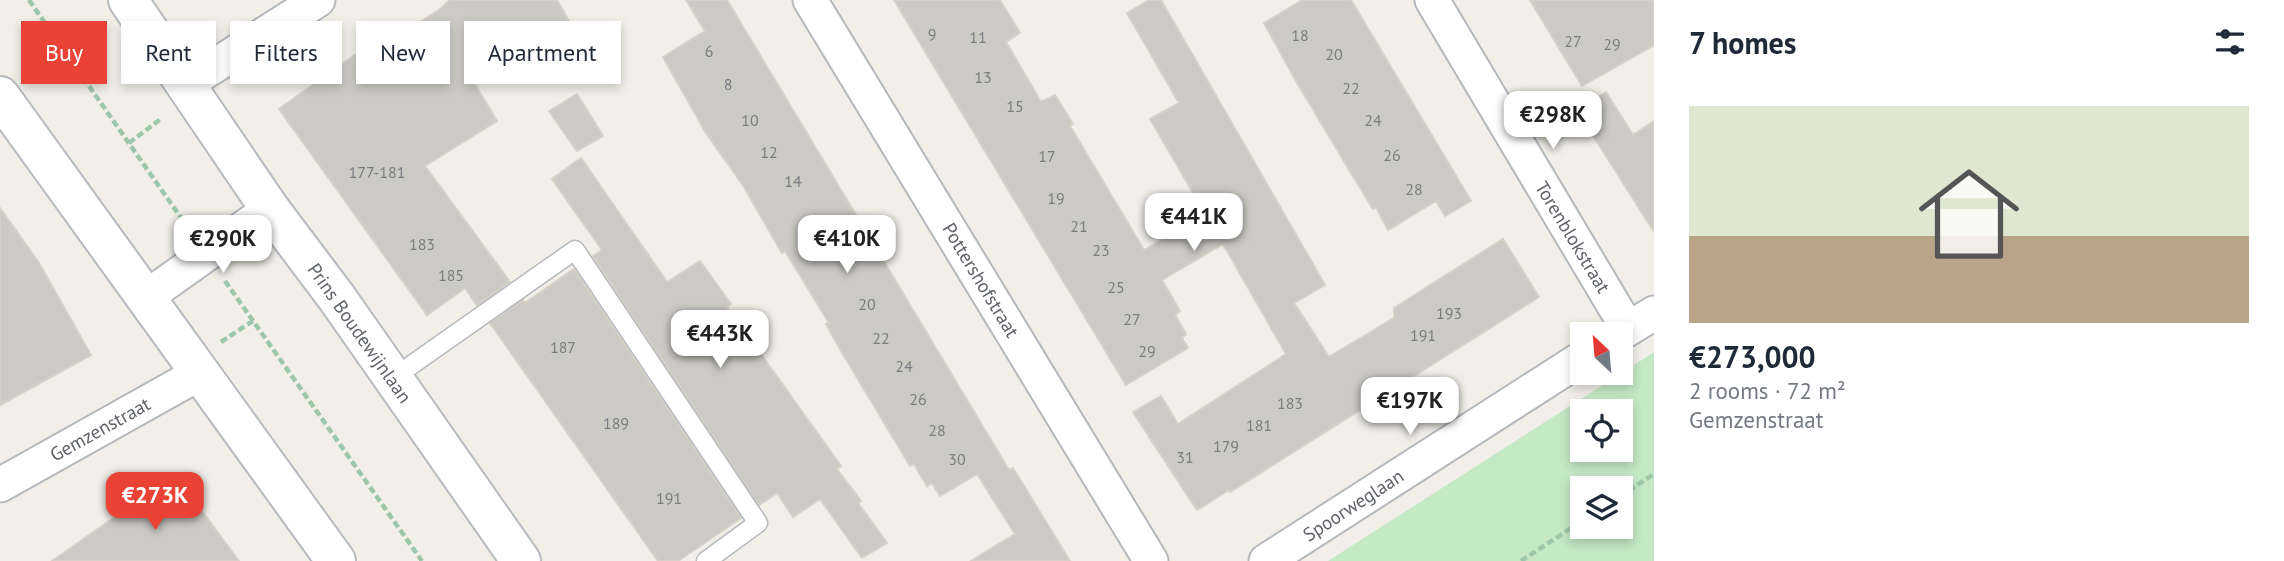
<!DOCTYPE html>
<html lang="en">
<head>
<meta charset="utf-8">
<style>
	:root { --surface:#fff; --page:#f2f2f3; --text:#1f2937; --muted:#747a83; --accent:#ea4335 }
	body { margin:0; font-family:"PT Sans",sans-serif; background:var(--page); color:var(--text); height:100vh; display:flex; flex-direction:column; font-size:26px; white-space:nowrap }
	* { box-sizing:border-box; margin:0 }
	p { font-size:23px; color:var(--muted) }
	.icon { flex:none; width:38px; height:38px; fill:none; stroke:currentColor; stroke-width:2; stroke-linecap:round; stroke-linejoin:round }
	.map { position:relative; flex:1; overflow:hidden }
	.drawer { display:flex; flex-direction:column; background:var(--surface); width:630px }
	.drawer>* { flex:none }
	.guide { position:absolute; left:21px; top:21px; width:665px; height:63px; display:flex; gap:14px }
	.needle { width:46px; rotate:334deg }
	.buttons { position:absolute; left:1570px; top:322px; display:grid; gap:14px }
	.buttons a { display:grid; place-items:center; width:63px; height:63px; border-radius:0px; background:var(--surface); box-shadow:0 4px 10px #0003; font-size:35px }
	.price { position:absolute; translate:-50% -60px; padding:0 16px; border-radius:14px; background:#fff; color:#222; font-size:23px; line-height:46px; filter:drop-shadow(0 2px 4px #0008) }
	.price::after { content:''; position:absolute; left:50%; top:42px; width:21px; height:16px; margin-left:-10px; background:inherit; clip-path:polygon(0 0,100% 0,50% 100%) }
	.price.on { background:var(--accent); color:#fff }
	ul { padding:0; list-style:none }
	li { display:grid; align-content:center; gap:14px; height:371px; padding:0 35px }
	li span { display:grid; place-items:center; height:217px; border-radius:0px; color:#555 }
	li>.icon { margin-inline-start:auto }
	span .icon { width:126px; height:126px; fill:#fffc; stroke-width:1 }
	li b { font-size:30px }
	h2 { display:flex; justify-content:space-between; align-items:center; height:84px; padding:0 35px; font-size:30px }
	.tag { padding:0 24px; border-radius:0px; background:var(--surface); box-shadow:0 4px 10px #0003; font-size:24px; line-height:63px }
	.tag.on { background:var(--accent); color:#fff }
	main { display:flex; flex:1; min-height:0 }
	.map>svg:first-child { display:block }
	.green { fill:#c5e8c5; fill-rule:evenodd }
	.building { fill:#cccac5; stroke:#d6d1c6; stroke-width:2 }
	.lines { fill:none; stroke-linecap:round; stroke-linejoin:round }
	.lane-casing { stroke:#b5b8bc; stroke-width:21 }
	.street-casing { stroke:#b5b8bc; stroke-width:37 }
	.secondary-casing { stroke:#b6babf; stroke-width:42 }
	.path { stroke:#9cc7a9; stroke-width:4.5; stroke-dasharray:7 3.5; stroke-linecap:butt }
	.lane { stroke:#fff; stroke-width:18 }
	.street { stroke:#fff; stroke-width:33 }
	.secondary { stroke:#fff; stroke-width:38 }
	.labels { text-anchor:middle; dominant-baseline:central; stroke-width:5; stroke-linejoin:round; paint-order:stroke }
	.number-label { font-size:16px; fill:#7a7d7f }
	.street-label { font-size:19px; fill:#5f6368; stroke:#fff }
</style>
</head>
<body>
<main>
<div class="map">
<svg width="1654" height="561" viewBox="0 0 1654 561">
	<rect width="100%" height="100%" fill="#f1efe8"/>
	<path class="green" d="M 1654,352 L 1654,561 L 1328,561 L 1645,358 ZM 1582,411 L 1620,411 L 1620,450 L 1582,450 ZM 1582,488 L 1620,488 L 1620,527 L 1582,527 Z"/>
	<path class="building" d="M 450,0 L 557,0 L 576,33 L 568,37 L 571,43 L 545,58 L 533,38 L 470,76 L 497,121 L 425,166 L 510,282 L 477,305 L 465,288 L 427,315 L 279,109 L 359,52 L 362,57 L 439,10 Z
		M 686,0 L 727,0 L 1009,470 L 1013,468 L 1070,561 L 971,561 L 1015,534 L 977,474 L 940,496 L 932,483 L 927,486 L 914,464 L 910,466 L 841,351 L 826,324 L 829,323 L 785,251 L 782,253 L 744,187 L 706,133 L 663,57 L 705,31 Z
		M 894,0 L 1000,0 L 1020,33 L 1006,42 L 1024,73 L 1041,102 L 1055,95 L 1073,124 L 1070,126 L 1144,250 L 1206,215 L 1150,119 L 1179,103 L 1127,13 L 1149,0 L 1161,0 L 1325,285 L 1294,303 L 1329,357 L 1394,318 L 1394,308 L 1503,239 L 1539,297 L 1230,492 L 1229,490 L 1197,510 L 1133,412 L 1161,396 L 1178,424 L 1286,354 L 1223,244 L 1162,280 L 1180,311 L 1175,315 L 1186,334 L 1182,338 L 1188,348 L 1126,385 Z
		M 1303,0 L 1351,0 L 1471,201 L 1445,216 L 1436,201 L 1388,230 L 1376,207 L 1373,209 L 1351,173 L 1296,81 L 1264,23 Z
		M 1530,0 L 1654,0 L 1654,45 L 1582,86 Z
		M 1606,92 L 1633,135 L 1654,121 L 1654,232 L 1577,110 Z
		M 577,94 L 603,136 L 577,151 L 549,111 Z
		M 581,158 L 667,282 L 700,261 L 731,304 L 727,307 L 841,466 L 837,469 L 861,501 L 858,503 L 887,543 L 862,558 L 820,499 L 793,517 L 777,493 L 759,505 L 593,256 L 602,250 L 552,179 Z
		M 0,208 L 39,263 L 91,355 L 0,405 Z
		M 574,269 L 741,518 L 678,561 L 658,561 L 490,323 L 523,300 L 525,303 Z
		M 175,475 L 239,561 L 52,561 Z"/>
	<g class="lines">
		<g class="lane-casing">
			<path id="lane" d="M 393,378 L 575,250 L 758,523 L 706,561"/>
		</g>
		<g class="street-casing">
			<path id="street" d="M 810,0 L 1151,561
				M 1432,0 L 1628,329
				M 186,84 L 318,0
				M 145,298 L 270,209
				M 1620,334 L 1654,313
				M 0,485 L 200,373
				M 1266,561 L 1582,358"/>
		</g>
		<g class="secondary-casing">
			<path id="secondary" d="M 128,0 L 270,209 L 337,298 L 521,561
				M 0,96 L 336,561"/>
		</g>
		<path class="path" d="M 29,0 L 186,225
			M 129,143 L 162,118
			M 225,281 L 422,561
			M 221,342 L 253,321
			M 1620,496 L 1654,474
			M 1521,561 L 1582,521"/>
		<use href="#lane" class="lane"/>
		<use href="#street" class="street"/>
		<use href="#secondary" class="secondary"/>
	</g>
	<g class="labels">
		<g class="number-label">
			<text x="932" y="34">9</text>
			<text x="1300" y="35">18</text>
			<text x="978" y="37">11</text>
			<text x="1573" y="41">27</text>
			<text x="1612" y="44">29</text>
			<text x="709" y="51">6</text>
			<text x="1334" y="54">20</text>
			<text x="983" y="77">13</text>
			<text x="728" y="84">8</text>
			<text x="1351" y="88">22</text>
			<text x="1015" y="106">15</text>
			<text x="750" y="120">10</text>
			<text x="1373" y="120">24</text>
			<text x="769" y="152">12</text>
			<text x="1392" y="155">26</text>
			<text x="1047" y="156">17</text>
			<text x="377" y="172">177-181</text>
			<text x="793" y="181">14</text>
			<text x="1414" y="189">28</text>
			<text x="1056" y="198">19</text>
			<text x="1079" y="226">21</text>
			<text x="422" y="244">183</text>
			<text x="1101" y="250">23</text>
			<text x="451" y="275">185</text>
			<text x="1116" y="287">25</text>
			<text x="867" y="304">20</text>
			<text x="1449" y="313">193</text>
			<text x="1132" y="319">27</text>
			<text x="1423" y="335">191</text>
			<text x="881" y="338">22</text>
			<text x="563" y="347">187</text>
			<text x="1147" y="351">29</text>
			<text x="904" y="366">24</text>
			<text x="918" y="399">26</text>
			<text x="1290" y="403">183</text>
			<text x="616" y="423">189</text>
			<text x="1259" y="425">181</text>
			<text x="937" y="430">28</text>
			<text x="1226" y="446">179</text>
			<text x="1185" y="457">31</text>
			<text x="957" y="459">30</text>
			<text x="669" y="498">191</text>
		</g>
		<g class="street-label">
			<text transform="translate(1573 237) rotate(59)">Torenblokstraat</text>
			<text transform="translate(981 280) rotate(59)">Pottershofstraat</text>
			<text transform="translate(360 333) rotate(55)">Prins Boudewijnlaan</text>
			<text transform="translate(100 429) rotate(-29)">Gemzenstraat</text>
			<text transform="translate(1353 505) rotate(-33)">Spoorweglaan</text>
		</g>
	</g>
</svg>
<div class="buttons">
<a><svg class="needle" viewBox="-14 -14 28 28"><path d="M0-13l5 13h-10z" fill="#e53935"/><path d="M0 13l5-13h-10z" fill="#747a83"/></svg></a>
<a><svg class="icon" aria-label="locate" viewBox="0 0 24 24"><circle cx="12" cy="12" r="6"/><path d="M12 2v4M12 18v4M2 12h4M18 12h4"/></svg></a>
<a><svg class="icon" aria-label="layers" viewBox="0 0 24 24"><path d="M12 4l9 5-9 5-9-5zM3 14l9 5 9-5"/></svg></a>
</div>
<b class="price" style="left:1553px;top:151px">€298K</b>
<b class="price" style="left:1194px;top:253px">€441K</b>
<b class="price" style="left:223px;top:275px">€290K</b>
<b class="price" style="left:847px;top:275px">€410K</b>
<b class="price" style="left:720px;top:370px">€443K</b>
<b class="price" style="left:1410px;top:437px">€197K</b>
<b class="price on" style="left:155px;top:532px">€273K</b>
<div class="guide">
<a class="tag on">Buy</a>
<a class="tag">Rent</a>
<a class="tag">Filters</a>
<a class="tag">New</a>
<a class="tag">Apartment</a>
</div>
</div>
<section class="drawer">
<h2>7 homes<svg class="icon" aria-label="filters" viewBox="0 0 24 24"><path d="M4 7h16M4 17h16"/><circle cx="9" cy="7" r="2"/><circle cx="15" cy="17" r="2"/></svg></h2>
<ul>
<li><span style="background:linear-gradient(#dfe7d0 60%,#b9a48a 0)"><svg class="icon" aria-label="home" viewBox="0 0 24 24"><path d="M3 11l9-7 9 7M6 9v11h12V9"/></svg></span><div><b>€273,000</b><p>2 rooms · 72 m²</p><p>Gemzenstraat</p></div></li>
</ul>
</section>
</main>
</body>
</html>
